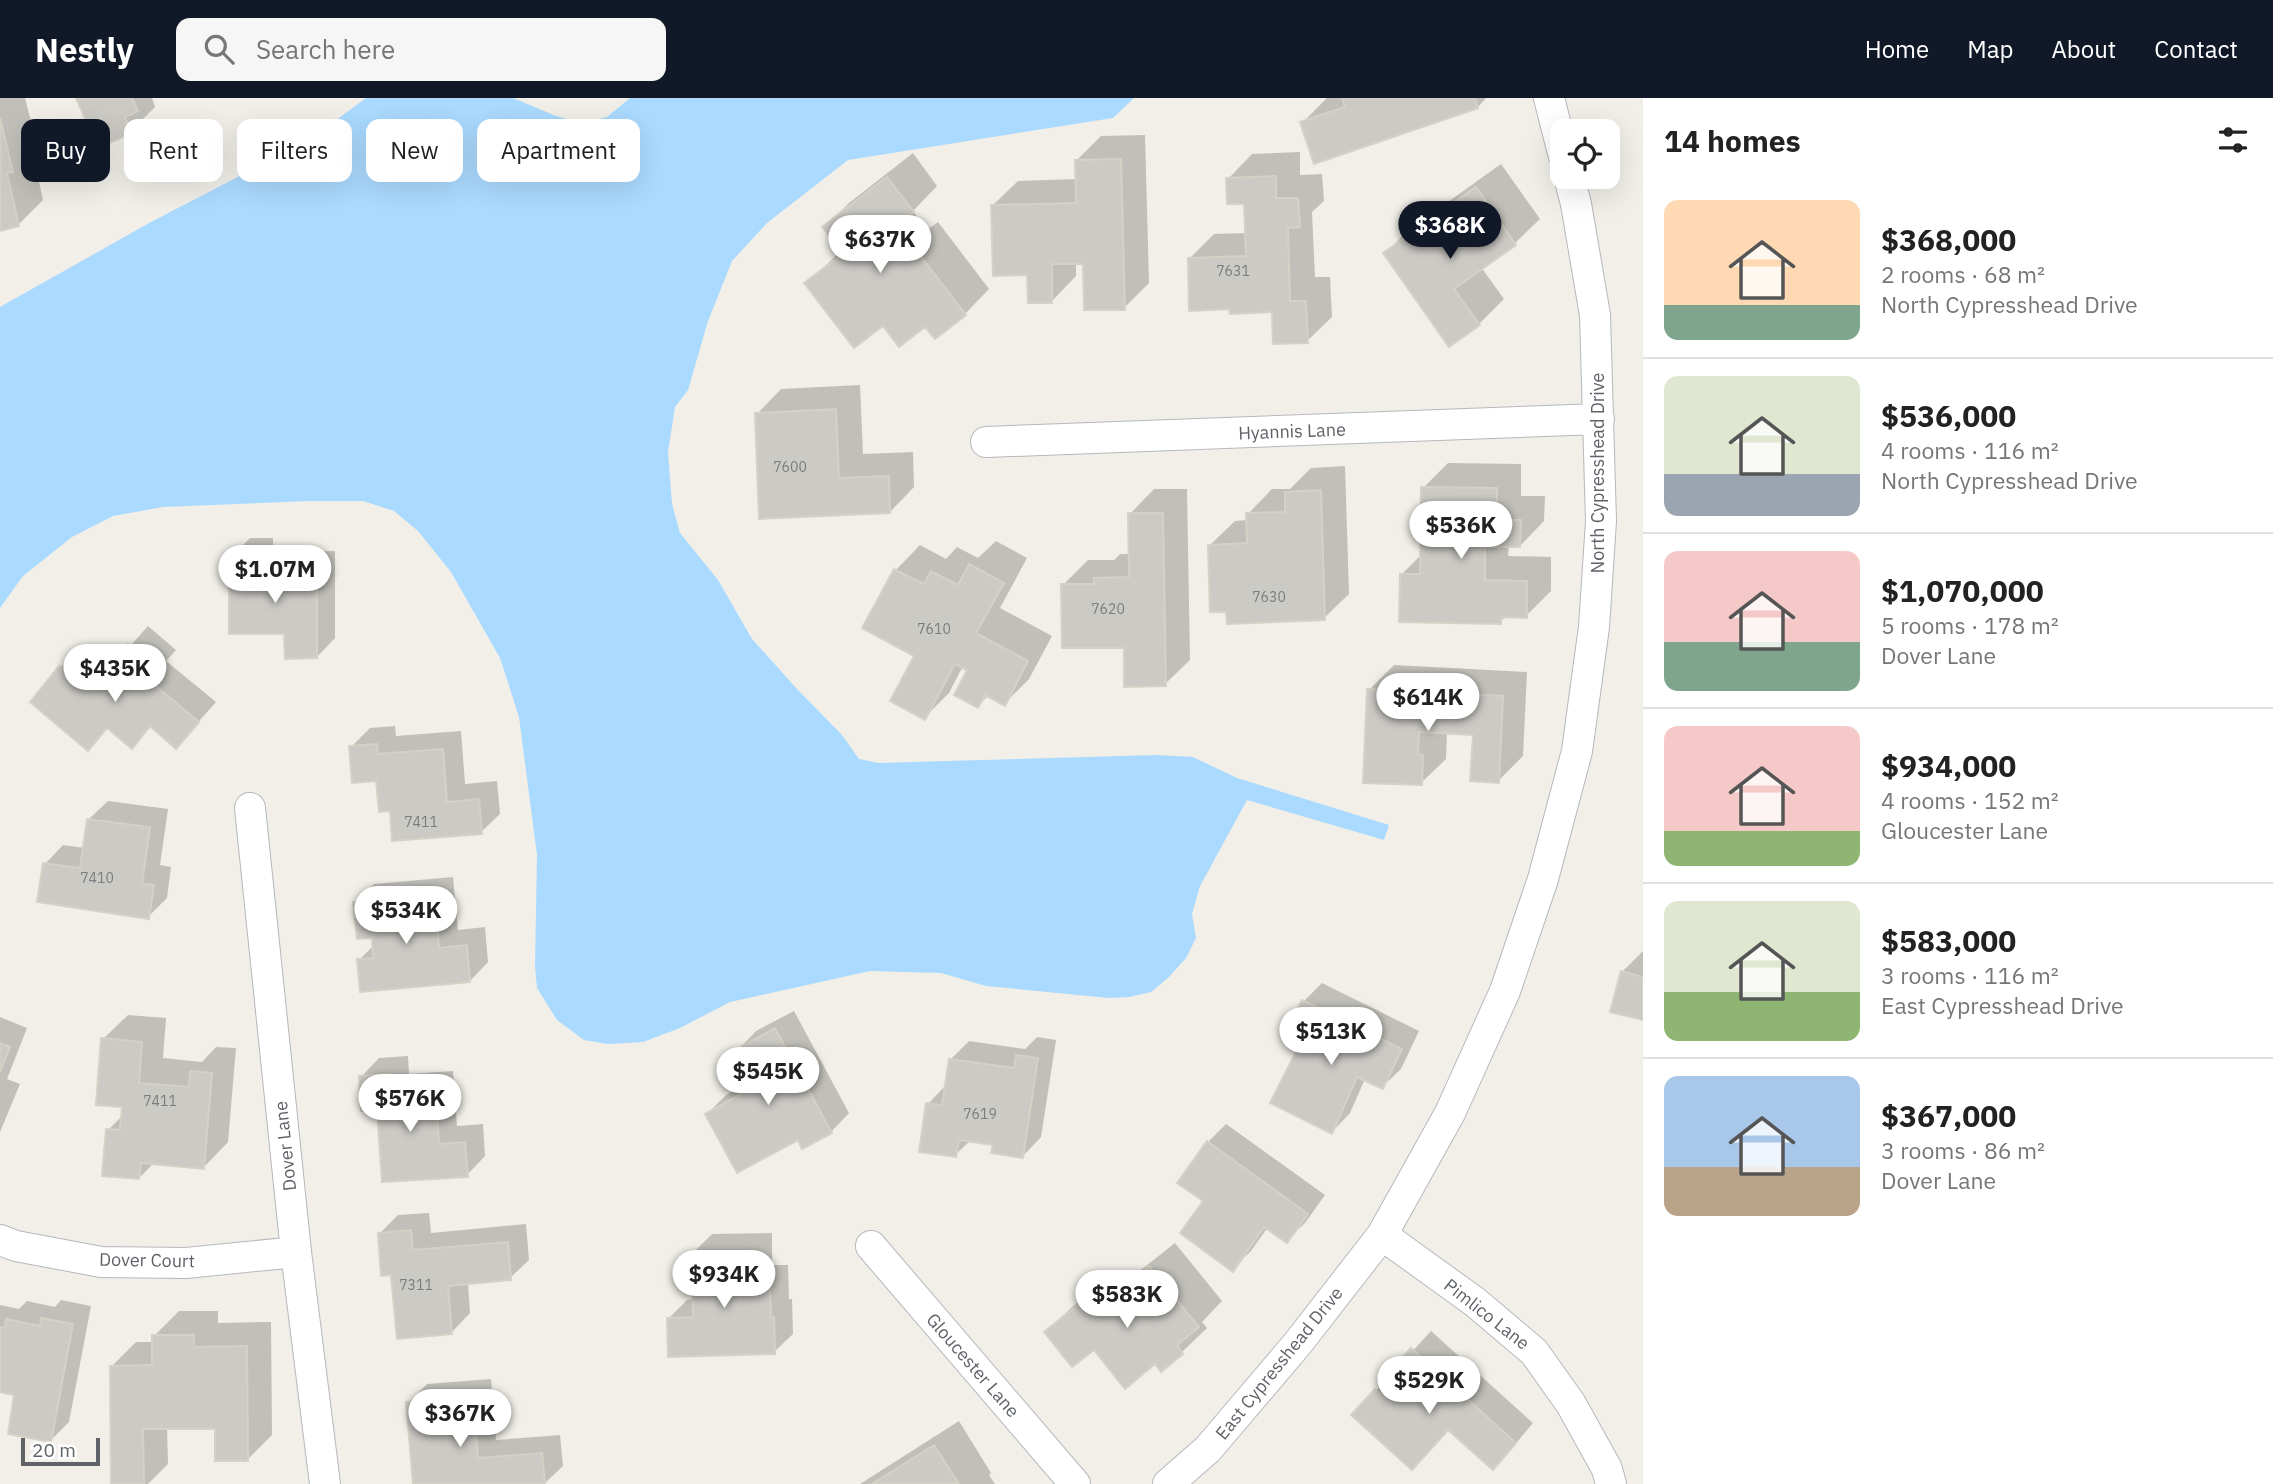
<!DOCTYPE html>
<html lang="en">
<head>
<meta charset="utf-8">
<style>
	:root { --surface:#fff; --page:#f6f6f6; --text:#222; --muted:#767676; --line:#e0e0e0; --accent:#111827 }
	body { margin:0; font-family:"IBM Plex Sans",sans-serif; background:var(--page); color:var(--text); height:100vh; display:flex; flex-direction:column; font-size:26px; white-space:nowrap }
	* { box-sizing:border-box; margin:0 }
	p { font-size:23px; color:var(--muted) }
	.icon { flex:none; width:38px; height:38px; fill:none; stroke:currentColor; stroke-width:2; stroke-linecap:round; stroke-linejoin:round }
	.map { position:relative; flex:1; overflow:hidden }
	.drawer { display:flex; flex-direction:column; background:var(--surface); width:630px }
	.drawer>* { flex:none }
	.hud { position:absolute; left:21px; top:21px; width:665px; height:63px; display:flex; gap:14px }
	.tools { position:absolute; left:1550px; top:21px; display:grid; gap:14px }
	.tools a { display:grid; place-items:center; width:70px; height:70px; border-radius:14px; background:var(--surface); box-shadow:0 7px 28px #0002; font-size:35px }
	.scale { position:absolute; left:21px; bottom:18px; width:79px; box-sizing:border-box; padding-left:7px; border:4px solid #5f6368; border-top:0; font-size:19px; line-height:24px; white-space:nowrap; color:#5f6368; -webkit-text-stroke:5px #fff; paint-order:stroke }
	.price { position:absolute; translate:-50% -60px; padding:0 16px; border-radius:24px; background:#fff; color:#222; font-size:23px; line-height:46px; filter:drop-shadow(0 2px 4px #0008) }
	.price::after { content:''; position:absolute; left:50%; top:42px; width:21px; height:16px; margin-left:-10px; background:inherit; clip-path:polygon(0 0,100% 0,50% 100%) }
	.price.on { background:var(--accent); color:#fff }
	ul { padding:0; list-style:none }
	li { display:flex; align-items:center; gap:21px; height:175px; padding:0 21px }
	li+li { border-top:2px solid var(--line) }
	li span { display:grid; place-items:center; flex:none; width:196px; height:140px; border-radius:14px; color:#555 }
	li>.icon { margin-inline-start:auto }
	span .icon { width:84px; height:84px; fill:#fffc; stroke-width:1 }
	li b { font-size:30px }
	h2 { display:flex; justify-content:space-between; align-items:center; height:84px; padding:0 21px; font-size:30px }
	.tag { padding:0 24px; border-radius:14px; background:var(--surface); box-shadow:0 7px 28px #0002; font-size:24px; line-height:63px }
	.tag.on { background:var(--accent); color:#fff }
	header { display:flex; align-items:center; gap:42px; box-sizing:border-box; height:98px; padding:0 35px; background:var(--accent); color:#fff }
	header strong { font-size:33px }
	nav { display:flex; gap:38px; margin-inline-start:auto; font-size:24px }
	.search { width:490px; height:63px; background:var(--page); display:flex; align-items:center; gap:18px; box-sizing:border-box; padding:0 24px; border-radius:14px; color:var(--muted); font-size:26px }
	main { display:flex; flex:1; min-height:0 }
	.map>svg:first-child { display:block }
	.water { fill:#aadaff }
	.shadow { fill:#0003 }
	.building { fill:#cccac5; stroke:#d6d1c6; stroke-width:2 }
	.lines { fill:none; stroke-linecap:round; stroke-linejoin:round }
	.street-casing { stroke:#b5b8bc; stroke-width:32 }
	.street { stroke:#fff; stroke-width:30 }
	.labels { text-anchor:middle; dominant-baseline:central; stroke-width:5; stroke-linejoin:round; paint-order:stroke }
	.number-label { font-size:14px; fill:#7a7d7f }
	.street-label { font-size:18px; fill:#5f6368; stroke:#fff }
</style>
</head>
<body>
<header>
<strong>Nestly</strong>
<div class="search"><svg class="icon" aria-label="search" viewBox="0 0 24 24"><circle cx="10" cy="10" r="6"/><path d="M15 15l6 6"/></svg>Search here</div>
<nav><a>Home</a><a>Map</a><a>About</a><a>Contact</a></nav>
</header>
<main>
<div class="map">
<svg width="1643" height="1386" viewBox="0 0 1643 1386">
	<rect width="100%" height="100%" fill="#f1efe8"/>
	<path class="water" d="M 366,0 L 513,0 L 556,18 L 582,25 L 607,19 L 630,0 L 1134,0 L 1113,20 L 848,62 L 767,125 L 732,163 L 708,223 L 688,292 L 675,309 L 668,354 L 672,406 L 680,435 L 718,482 L 752,541 L 797,591 L 842,637 L 859,661 L 878,665 L 1157,657 L 1193,659 L 1237,680 L 1389,727 L 1384,742 L 1247,702 L 1200,788 L 1192,816 L 1196,840 L 1186,860 L 1169,879 L 1151,894 L 1129,899 L 1109,900 L 986,888 L 941,875 L 870,873 L 730,904 L 680,930 L 643,944 L 608,946 L 584,942 L 557,922 L 537,890 L 535,869 L 537,757 L 519,619 L 500,560 L 451,474 L 418,433 L 394,413 L 363,403 L 310,403 L 163,409 L 113,418 L 72,439 L 23,478 L 0,510 L 0,209 L 151,124 L 309,42 Z"/>
	<path class="shadow" d="M 0,0 L 25,0 L 37,47 L 32,52 L 43,102 L 19,126 L 0,131 Z
		M 77,0 L 152,0 L 155,9 L 131,33 Z
		M 1327,0 L 1486,0 L 1478,9 L 1302,25 Z
		M 1145,37 L 1149,185 L 1124,210 L 1085,164 L 1076,164 L 1076,178 L 1052,203 L 1029,176 L 993,107 L 1018,83 L 1077,81 L 1076,63 L 1101,38 Z
		M 1300,54 L 1300,77 L 1322,76 L 1324,103 L 1312,114 L 1315,179 L 1330,179 L 1332,219 L 1307,243 L 1273,213 L 1231,210 L 1189,161 L 1214,136 L 1247,135 L 1246,104 L 1228,81 L 1252,56 Z
		M 913,55 L 937,88 L 913,113 L 927,132 L 938,124 L 989,191 L 965,216 L 926,226 L 883,225 L 807,185 L 842,152 L 825,129 L 849,105 Z
		M 1501,66 L 1540,121 L 1515,145 L 1481,169 L 1504,201 L 1479,226 L 1385,155 L 1410,131 Z
		M 860,287 L 863,356 L 913,354 L 914,389 L 890,414 L 761,419 L 757,316 L 781,291 Z
		M 1448,365 L 1521,366 L 1521,398 L 1545,398 L 1544,423 L 1520,448 L 1509,447 L 1508,458 L 1551,459 L 1551,493 L 1526,518 L 1507,517 L 1500,524 L 1402,476 L 1422,456 L 1423,390 Z
		M 1345,368 L 1349,496 L 1324,520 L 1228,512 L 1210,447 L 1235,423 L 1248,422 L 1248,416 L 1272,391 L 1290,391 L 1311,370 Z
		M 1154,391 L 1187,391 L 1190,562 L 1165,586 L 1063,487 L 1088,462 L 1114,462 L 1120,456 L 1130,456 L 1130,416 Z
		M 250,440 L 273,440 L 273,454 L 335,453 L 335,540 L 317,559 L 286,534 L 231,459 Z
		M 996,443 L 1027,460 L 1000,510 L 1052,538 L 1029,581 L 1005,605 L 989,597 L 978,607 L 969,572 L 963,568 L 949,595 L 924,620 L 917,558 L 865,530 L 896,472 L 920,447 L 946,461 L 957,449 L 978,460 Z
		M 148,528 L 176,552 L 166,563 L 216,604 L 176,649 L 152,628 L 131,648 L 109,629 L 88,650 L 32,604 L 61,569 L 79,551 L 107,574 Z
		M 1394,567 L 1527,574 L 1523,658 L 1498,683 L 1475,635 L 1447,634 L 1446,661 L 1421,685 L 1369,592 Z
		M 395,628 L 396,638 L 461,633 L 465,686 L 497,683 L 500,716 L 481,734 L 391,711 L 378,681 L 351,649 L 370,630 Z
		M 108,703 L 168,711 L 160,767 L 171,769 L 167,800 L 148,819 L 45,766 L 63,747 L 85,750 L 89,721 Z
		M 453,779 L 458,832 L 485,829 L 488,864 L 470,883 L 359,862 L 374,847 L 373,838 L 355,804 L 374,786 Z
		M 1643,853 L 1643,920 L 1622,874 Z
		M 1322,885 L 1419,933 L 1401,971 L 1382,989 L 1365,981 L 1350,1015 L 1332,1034 L 1307,935 L 1304,903 Z
		M 794,913 L 849,1015 L 831,1034 L 799,1040 L 707,1016 L 726,997 L 754,982 L 738,952 L 756,933 Z
		M 128,917 L 166,920 L 163,960 L 202,964 L 216,949 L 236,950 L 228,1044 L 204,1069 L 154,1065 L 139,1080 L 108,1032 L 123,1017 L 124,1007 L 103,941 Z
		M 0,919 L 27,930 L 7,981 L 20,986 L 0,1034 Z
		M 1037,939 L 1056,942 L 1041,1039 L 1023,1058 L 995,1045 L 971,1042 L 955,1057 L 928,1006 L 947,986 L 951,961 L 969,943 L 1025,951 Z
		M 408,958 L 409,976 L 453,973 L 457,1028 L 483,1026 L 485,1058 L 467,1077 L 379,1010 L 361,979 L 379,960 Z
		M 1226,1026 L 1325,1097 L 1305,1125 L 1286,1143 L 1268,1129 L 1251,1153 L 1232,1171 L 1205,1102 L 1208,1044 Z
		M 429,1115 L 431,1135 L 526,1126 L 529,1162 L 510,1180 L 468,1184 L 470,1215 L 452,1234 L 393,1175 L 379,1136 L 398,1117 Z
		M 772,1135 L 772,1167 L 788,1167 L 789,1201 L 792,1201 L 793,1236 L 774,1254 L 669,1220 L 687,1202 L 694,1201 L 693,1155 L 712,1136 Z
		M 1175,1145 L 1222,1203 L 1202,1224 L 1207,1230 L 1182,1254 L 1161,1272 L 1155,1264 L 1094,1249 L 1046,1234 L 1071,1210 L 1109,1179 L 1118,1190 Z
		M 61,1202 L 91,1208 L 69,1324 L 51,1342 L 16,1296 L 0,1293 L 0,1207 L 19,1211 L 27,1203 L 55,1209 Z
		M 179,1213 L 218,1213 L 218,1225 L 271,1224 L 272,1337 L 247,1362 L 216,1329 L 167,1329 L 168,1366 L 148,1386 L 112,1386 L 111,1269 L 136,1244 L 154,1244 L 154,1238 Z
		M 1431,1233 L 1533,1325 L 1511,1351 L 1449,1330 L 1412,1369 L 1354,1317 Z
		M 491,1281 L 496,1342 L 560,1337 L 563,1368 L 544,1386 L 415,1386 L 408,1305 L 427,1286 Z
		M 959,1323 L 991,1375 L 989,1377 L 995,1386 L 860,1386 Z"/>
	<path class="building" d="M 76,0 L 132,0 L 138,13 L 125,19 L 132,35 L 98,50 Z
		M 1342,0 L 1475,0 L 1478,10 L 1314,66 L 1300,24 L 1345,9 Z
		M 0,20 L 13,74 L 7,75 L 19,128 L 0,133 Z
		M 1121,61 L 1125,212 L 1084,212 L 1083,166 L 1052,166 L 1052,205 L 1028,205 L 1027,177 L 993,178 L 991,107 L 1076,105 L 1075,62 Z
		M 1276,78 L 1276,100 L 1298,100 L 1300,129 L 1288,130 L 1290,203 L 1306,203 L 1308,245 L 1273,246 L 1272,214 L 1230,216 L 1229,211 L 1189,213 L 1188,160 L 1246,158 L 1244,106 L 1227,106 L 1226,80 Z
		M 887,79 L 914,114 L 887,135 L 902,155 L 912,147 L 966,217 L 935,241 L 925,229 L 899,249 L 883,228 L 854,250 L 804,185 L 843,156 L 822,129 Z
		M 1476,89 L 1516,147 L 1454,191 L 1480,227 L 1449,249 L 1383,155 Z
		M 836,311 L 839,380 L 889,378 L 890,415 L 759,421 L 755,315 Z
		M 1421,389 L 1497,390 L 1497,422 L 1521,422 L 1520,449 L 1485,449 L 1485,482 L 1527,483 L 1527,520 L 1501,519 L 1501,526 L 1399,524 L 1400,476 L 1420,476 Z
		M 1321,392 L 1325,522 L 1227,526 L 1226,514 L 1210,514 L 1208,447 L 1247,445 L 1246,415 L 1285,414 L 1285,394 Z
		M 1128,415 L 1163,415 L 1166,588 L 1124,589 L 1124,550 L 1062,550 L 1061,486 L 1094,486 L 1094,480 L 1129,479 Z
		M 229,458 L 255,458 L 255,472 L 317,471 L 317,560 L 285,561 L 284,536 L 229,536 Z
		M 969,466 L 1004,485 L 976,535 L 1028,563 L 1005,608 L 985,597 L 978,610 L 954,597 L 967,572 L 955,566 L 925,622 L 890,603 L 914,558 L 862,530 L 894,471 L 924,486 L 931,473 L 958,487 Z
		M 128,546 L 159,571 L 149,582 L 199,624 L 176,651 L 150,628 L 132,651 L 107,630 L 88,653 L 30,604 L 59,568 L 89,593 Z
		M 1367,591 L 1503,598 L 1499,685 L 1470,683 L 1473,637 L 1419,634 L 1418,656 L 1423,657 L 1422,687 L 1363,685 Z
		M 377,646 L 378,656 L 443,651 L 447,704 L 479,701 L 482,736 L 392,743 L 390,713 L 379,714 L 376,683 L 352,685 L 349,648 Z
		M 87,721 L 150,729 L 142,786 L 154,787 L 149,821 L 37,804 L 43,765 L 80,770 Z
		M 435,797 L 439,850 L 467,847 L 470,884 L 360,894 L 357,861 L 373,860 L 372,840 L 357,841 L 353,804 Z
		M 1621,873 L 1643,879 L 1643,922 L 1610,914 Z
		M 1302,902 L 1402,951 L 1383,991 L 1357,979 L 1332,1036 L 1270,1005 L 1305,936 L 1289,928 Z
		M 775,930 L 832,1035 L 802,1051 L 798,1042 L 737,1075 L 705,1016 L 755,988 L 736,952 Z
		M 101,940 L 142,944 L 139,985 L 189,989 L 190,973 L 212,975 L 204,1071 L 141,1065 L 139,1081 L 102,1078 L 106,1031 L 120,1032 L 122,1009 L 96,1007 Z
		M 0,945 L 10,949 L 0,974 Z
		M 1016,957 L 1038,960 L 1023,1060 L 991,1055 L 993,1047 L 959,1042 L 956,1059 L 919,1054 L 926,1005 L 942,1007 L 949,961 L 1014,970 Z
		M 390,976 L 391,994 L 435,991 L 439,1046 L 465,1044 L 468,1079 L 382,1084 L 377,1012 L 361,1013 L 359,978 Z
		M 1207,1043 L 1308,1116 L 1287,1145 L 1264,1129 L 1233,1174 L 1180,1135 L 1203,1103 L 1177,1085 Z
		M 411,1132 L 413,1152 L 508,1144 L 511,1182 L 448,1188 L 452,1236 L 397,1241 L 391,1177 L 381,1178 L 378,1135 Z
		M 754,1153 L 754,1185 L 770,1185 L 771,1219 L 774,1219 L 775,1256 L 668,1259 L 667,1220 L 693,1219 L 691,1154 Z
		M 1149,1168 L 1199,1229 L 1177,1247 L 1183,1256 L 1161,1274 L 1155,1266 L 1125,1291 L 1094,1252 L 1072,1269 L 1044,1234 L 1084,1202 L 1093,1214 Z
		M 41,1220 L 73,1226 L 51,1344 L 8,1336 L 14,1297 L 0,1294 L 0,1229 L 5,1230 L 6,1221 L 40,1228 Z
		M 152,1237 L 194,1237 L 194,1249 L 247,1248 L 248,1363 L 215,1363 L 215,1331 L 143,1331 L 144,1386 L 111,1386 L 110,1268 L 152,1267 Z
		M 1411,1250 L 1516,1345 L 1493,1372 L 1448,1332 L 1412,1372 L 1351,1317 L 1375,1291 L 1384,1300 L 1399,1283 L 1389,1274 Z
		M 473,1299 L 478,1360 L 542,1355 L 545,1386 L 413,1386 L 406,1304 Z
		M 934,1347 L 959,1386 L 872,1386 Z"/>
	<g class="lines">
		<g class="street-casing">
			<path id="street" d="M 1549,0 L 1563,55
				M 986,344 L 1599,321
				M 250,710 L 296,1154 L 325,1386
				M 1382,1137 L 1475,1204 L 1534,1254 L 1571,1306 L 1607,1371 L 1611,1386
				M 0,1142 L 16,1148 L 101,1164 L 186,1165 L 296,1154
				M 871,1148 L 1075,1386
				M 1168,1386 L 1208,1351 L 1298,1245 L 1382,1137 L 1450,1015 L 1505,893 L 1543,781 L 1577,653 L 1594,529 L 1601,423 L 1595,217 L 1576,106 L 1569,79"/>
		</g>
		<use href="#street" class="street"/>
	</g>
	<g class="labels">
		<g class="number-label">
			<text x="1233" y="173">7631</text>
			<text x="790" y="369">7600</text>
			<text x="1269" y="499">7630</text>
			<text x="1108" y="511">7620</text>
			<text x="934" y="531">7610</text>
			<text x="421" y="724">7411</text>
			<text x="97" y="780">7410</text>
			<text x="160" y="1003">7411</text>
			<text x="980" y="1016">7619</text>
			<text x="416" y="1187">7311</text>
		</g>
		<g class="street-label">
			<text transform="translate(1292 333) rotate(-2)">Hyannis Lane</text>
			<text transform="translate(1597 375) rotate(-90)">North Cypresshead Drive</text>
			<text transform="translate(285 1048) rotate(-96)">Dover Lane</text>
			<text transform="translate(147 1162) rotate(1)">Dover Court</text>
			<text transform="translate(1487 1216) rotate(38)">Pimlico Lane</text>
			<text transform="translate(1279 1265) rotate(-51)">East Cypresshead Drive</text>
			<text transform="translate(973 1267) rotate(49)">Gloucester Lane</text>
		</g>
	</g>
</svg>
<div class="tools">
<a><svg class="icon" aria-label="locate" viewBox="0 0 24 24"><circle cx="12" cy="12" r="6"/><path d="M12 2v4M12 18v4M2 12h4M18 12h4"/></svg></a>
</div>
<div class="scale">20 m</div>
<b class="price on" style="left:1450px;top:163px">$368K</b>
<b class="price" style="left:880px;top:177px">$637K</b>
<b class="price" style="left:1461px;top:463px">$536K</b>
<b class="price" style="left:275px;top:507px">$1.07M</b>
<b class="price" style="left:115px;top:606px">$435K</b>
<b class="price" style="left:1428px;top:635px">$614K</b>
<b class="price" style="left:406px;top:848px">$534K</b>
<b class="price" style="left:1331px;top:969px">$513K</b>
<b class="price" style="left:768px;top:1009px">$545K</b>
<b class="price" style="left:410px;top:1036px">$576K</b>
<b class="price" style="left:724px;top:1212px">$934K</b>
<b class="price" style="left:1127px;top:1232px">$583K</b>
<b class="price" style="left:1429px;top:1318px">$529K</b>
<b class="price" style="left:460px;top:1351px">$367K</b>
<div class="hud">
<a class="tag on">Buy</a>
<a class="tag">Rent</a>
<a class="tag">Filters</a>
<a class="tag">New</a>
<a class="tag">Apartment</a>
</div>
</div>
<section class="drawer">
<h2>14 homes<svg class="icon" aria-label="filters" viewBox="0 0 24 24"><path d="M4 7h16M4 17h16"/><circle cx="9" cy="7" r="2"/><circle cx="15" cy="17" r="2"/></svg></h2>
<ul>
<li><span style="background:linear-gradient(#ffd9b3 75%,#7fa58c 0)"><svg class="icon" aria-label="home" viewBox="0 0 24 24"><path d="M3 11l9-7 9 7M6 9v11h12V9"/></svg></span><div><b>$368,000</b><p>2 rooms · 68 m²</p><p>North Cypresshead Drive</p></div></li>
<li><span style="background:linear-gradient(#dfe7d0 70%,#9aa5b1 0)"><svg class="icon" aria-label="home" viewBox="0 0 24 24"><path d="M3 11l9-7 9 7M6 9v11h12V9"/></svg></span><div><b>$536,000</b><p>4 rooms · 116 m²</p><p>North Cypresshead Drive</p></div></li>
<li><span style="background:linear-gradient(#f6c9c9 65%,#7fa58c 0)"><svg class="icon" aria-label="home" viewBox="0 0 24 24"><path d="M3 11l9-7 9 7M6 9v11h12V9"/></svg></span><div><b>$1,070,000</b><p>5 rooms · 178 m²</p><p>Dover Lane</p></div></li>
<li><span style="background:linear-gradient(#f6c9c9 75%,#8fb573 0)"><svg class="icon" aria-label="home" viewBox="0 0 24 24"><path d="M3 11l9-7 9 7M6 9v11h12V9"/></svg></span><div><b>$934,000</b><p>4 rooms · 152 m²</p><p>Gloucester Lane</p></div></li>
<li><span style="background:linear-gradient(#dfe7d0 65%,#8fb573 0)"><svg class="icon" aria-label="home" viewBox="0 0 24 24"><path d="M3 11l9-7 9 7M6 9v11h12V9"/></svg></span><div><b>$583,000</b><p>3 rooms · 116 m²</p><p>East Cypresshead Drive</p></div></li>
<li><span style="background:linear-gradient(#a9c7e8 65%,#b9a48a 0)"><svg class="icon" aria-label="home" viewBox="0 0 24 24"><path d="M3 11l9-7 9 7M6 9v11h12V9"/></svg></span><div><b>$367,000</b><p>3 rooms · 86 m²</p><p>Dover Lane</p></div></li>
</ul>
</section>
</main>
</body>
</html>
